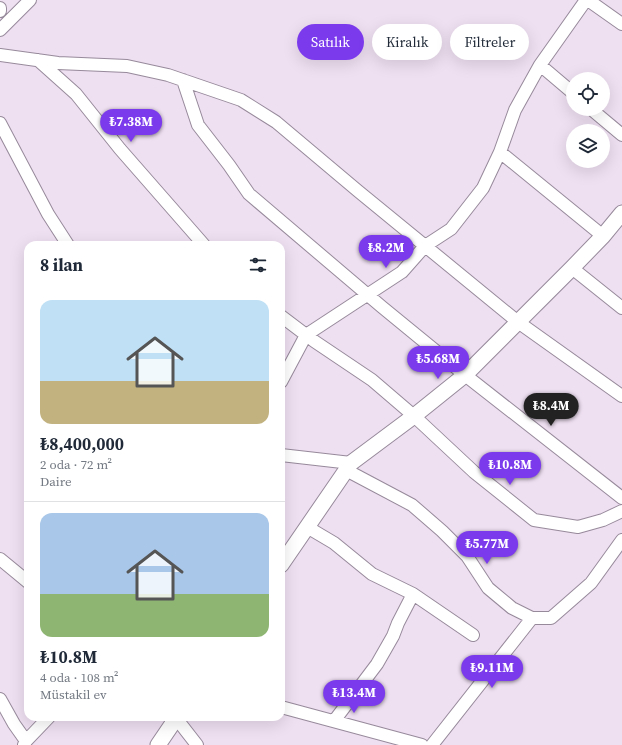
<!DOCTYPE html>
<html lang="tr">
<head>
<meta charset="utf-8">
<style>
	:root { --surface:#fff; --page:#f2f2f3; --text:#1f2937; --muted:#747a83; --line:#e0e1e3; --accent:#7c3aed }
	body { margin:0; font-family:"Source Serif 4",serif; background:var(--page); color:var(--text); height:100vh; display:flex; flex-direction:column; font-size:15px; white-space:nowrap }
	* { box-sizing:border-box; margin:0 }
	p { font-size:13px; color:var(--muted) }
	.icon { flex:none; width:22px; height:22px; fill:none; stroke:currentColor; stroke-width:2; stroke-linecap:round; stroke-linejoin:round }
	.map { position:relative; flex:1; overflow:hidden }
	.sheet { position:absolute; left:24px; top:241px; width:261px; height:480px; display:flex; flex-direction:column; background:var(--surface); border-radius:12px; box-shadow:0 4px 16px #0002 }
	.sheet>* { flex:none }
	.top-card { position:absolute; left:297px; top:24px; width:265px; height:36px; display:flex; gap:8px }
	.controls { position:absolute; left:566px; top:72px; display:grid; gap:8px }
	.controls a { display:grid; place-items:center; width:44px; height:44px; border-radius:50%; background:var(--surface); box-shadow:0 4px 16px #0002; font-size:20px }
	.price { position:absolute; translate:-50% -34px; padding:0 9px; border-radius:14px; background:var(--accent); color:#fff; font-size:13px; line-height:26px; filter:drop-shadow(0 1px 2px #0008) }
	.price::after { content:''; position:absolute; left:50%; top:24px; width:12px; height:9px; margin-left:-6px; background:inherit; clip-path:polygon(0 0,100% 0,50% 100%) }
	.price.selected { background:#222; color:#fff }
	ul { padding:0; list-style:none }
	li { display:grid; align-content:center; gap:8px; height:212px; padding:0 16px }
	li+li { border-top:1px solid var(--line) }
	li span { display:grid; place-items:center; height:124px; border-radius:12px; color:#555 }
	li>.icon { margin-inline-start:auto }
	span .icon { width:72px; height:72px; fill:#fffc; stroke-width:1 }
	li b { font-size:17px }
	h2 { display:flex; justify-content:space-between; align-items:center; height:48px; padding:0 16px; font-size:17px }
	.pill { padding:0 14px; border-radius:18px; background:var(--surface); box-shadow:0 4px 16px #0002; font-size:14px; line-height:36px }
	.pill.selected { background:var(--accent); color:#fff }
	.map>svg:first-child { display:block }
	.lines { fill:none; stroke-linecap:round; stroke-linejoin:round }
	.minor-casing { stroke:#978a9b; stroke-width:14 }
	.tertiary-casing { stroke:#978a9b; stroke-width:17 }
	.minor { stroke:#fff; stroke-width:12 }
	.tertiary { stroke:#fff; stroke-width:15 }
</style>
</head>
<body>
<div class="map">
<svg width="622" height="745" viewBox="0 0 622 745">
	<rect width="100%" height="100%" fill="#eedff1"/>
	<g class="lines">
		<g class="minor-casing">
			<path id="minor" d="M 586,0 L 540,65 L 515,110 L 500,152 L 603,236
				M 588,0 L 622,24
				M 0,8 L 0,11
				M 0,30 L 30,0
				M 0,55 L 58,63 L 127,66 L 168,75 L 241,100 L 276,122 L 358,191 L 518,322 L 622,396
				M 38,60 L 76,94 L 120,149 L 204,245
				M 540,65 L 573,93
				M 183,80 L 198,125 L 229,165 L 249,194 L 382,307 L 465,375 L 622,498
				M 591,109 L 622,135
				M 0,123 L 48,214 L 68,245
				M 572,268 L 622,308
				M 281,316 L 314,341 L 372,380 L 414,416 L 474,472 L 534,520 L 578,527 L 603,520 L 622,511
				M 281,382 L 306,335 L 402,272 L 425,246 L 451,229 L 483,188 L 500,152
				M 281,455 L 351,463
				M 346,470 L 412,505 L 442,531 L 467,556 L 488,588 L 512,608 L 532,618 L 551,618 L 591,583 L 622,540
				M 307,527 L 334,543 L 372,574 L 413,594 L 398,623 L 393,636 L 377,664 L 334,721
				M 0,559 L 28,582
				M 413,594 L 473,635
				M 0,699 L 14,724 L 26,741
				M 281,707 L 422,745
				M 176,718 L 197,745
				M 24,745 L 26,741 L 49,717
				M 432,745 L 532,618"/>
		</g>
		<g class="tertiary-casing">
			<path id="tertiary" d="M 281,565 L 351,463 L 414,416 L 465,375 L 572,268 L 603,236 L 622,213
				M 158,745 L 177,717"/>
		</g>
		<use href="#minor" class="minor"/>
		<use href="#tertiary" class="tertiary"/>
	</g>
</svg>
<div class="controls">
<a><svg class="icon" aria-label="locate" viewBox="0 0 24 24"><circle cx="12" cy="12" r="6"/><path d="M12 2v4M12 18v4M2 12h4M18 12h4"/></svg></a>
<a><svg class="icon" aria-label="layers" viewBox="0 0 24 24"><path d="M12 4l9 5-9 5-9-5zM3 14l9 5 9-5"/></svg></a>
</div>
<b class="price" style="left:131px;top:143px">₺7.38M</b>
<b class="price" style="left:386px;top:269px">₺8.2M</b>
<b class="price" style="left:438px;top:380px">₺5.68M</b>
<b class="price selected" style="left:551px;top:427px">₺8.4M</b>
<b class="price" style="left:510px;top:486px">₺10.8M</b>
<b class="price" style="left:487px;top:565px">₺5.77M</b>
<b class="price" style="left:492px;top:689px">₺9.11M</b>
<b class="price" style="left:354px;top:714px">₺13.4M</b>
<div class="top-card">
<a class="pill selected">Satılık</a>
<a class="pill">Kiralık</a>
<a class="pill">Filtreler</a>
</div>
<section class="sheet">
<h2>8 ilan<svg class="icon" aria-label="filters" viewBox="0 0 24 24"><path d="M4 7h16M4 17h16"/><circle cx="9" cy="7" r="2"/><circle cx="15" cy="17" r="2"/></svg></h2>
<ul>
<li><span style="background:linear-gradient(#bfe0f5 65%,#c2b280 0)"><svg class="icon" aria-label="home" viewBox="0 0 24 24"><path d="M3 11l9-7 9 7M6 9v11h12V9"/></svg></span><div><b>₺8,400,000</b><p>2 oda · 72 m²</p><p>Daire</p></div></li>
<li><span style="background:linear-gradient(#a9c7e8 65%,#8fb573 0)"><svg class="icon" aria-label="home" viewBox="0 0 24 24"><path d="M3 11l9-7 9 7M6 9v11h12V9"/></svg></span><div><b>₺10.8M</b><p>4 oda · 108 m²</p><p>Müstakil ev</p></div></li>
</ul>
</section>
</div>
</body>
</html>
